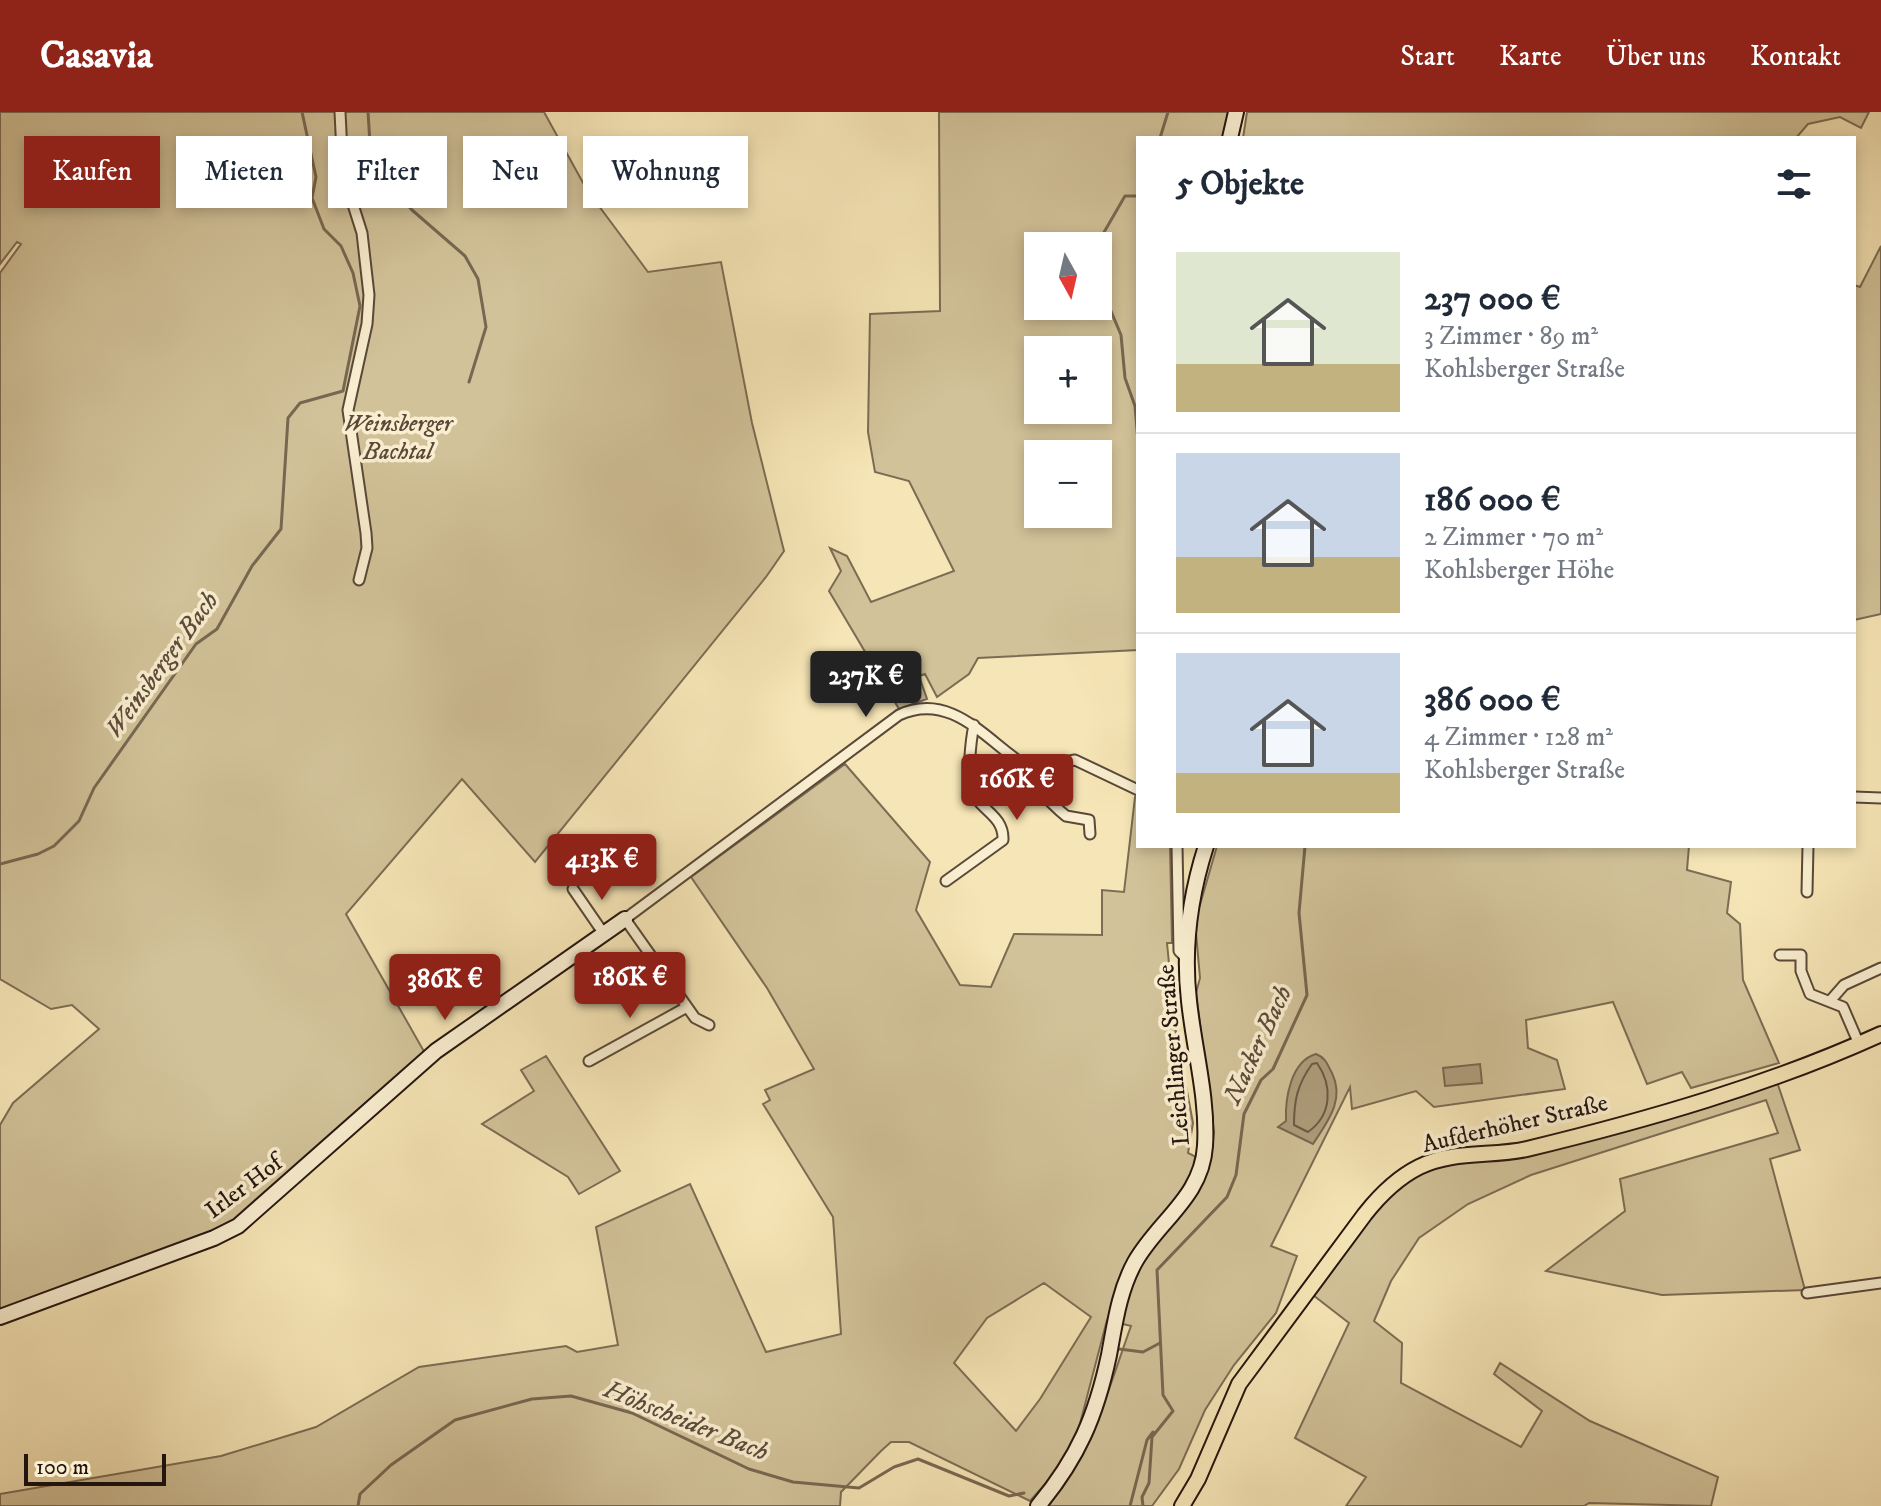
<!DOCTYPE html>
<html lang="de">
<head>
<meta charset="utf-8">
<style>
	:root { --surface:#fff; --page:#f6f6f7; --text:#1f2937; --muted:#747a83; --line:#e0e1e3; --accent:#8f2418 }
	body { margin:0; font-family:"IM FELL DW Pica",serif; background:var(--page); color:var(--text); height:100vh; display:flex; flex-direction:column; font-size:30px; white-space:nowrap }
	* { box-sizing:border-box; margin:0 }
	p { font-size:26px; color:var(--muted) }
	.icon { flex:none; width:44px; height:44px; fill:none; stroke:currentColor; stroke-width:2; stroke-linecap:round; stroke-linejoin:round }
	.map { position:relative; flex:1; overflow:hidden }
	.details { position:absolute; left:1136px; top:24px; width:720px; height:712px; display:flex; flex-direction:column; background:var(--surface); border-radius:0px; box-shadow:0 4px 12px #0003 }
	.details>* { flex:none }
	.banner { position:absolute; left:24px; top:24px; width:760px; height:72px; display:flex; gap:16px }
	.needle { width:52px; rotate:172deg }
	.fabs { position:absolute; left:1024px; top:120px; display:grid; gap:16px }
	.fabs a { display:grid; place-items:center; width:88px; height:88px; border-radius:0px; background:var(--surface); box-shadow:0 4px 12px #0003; font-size:40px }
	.scale { position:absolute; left:24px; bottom:20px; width:142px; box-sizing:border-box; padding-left:8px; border:4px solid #25150e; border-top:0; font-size:22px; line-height:28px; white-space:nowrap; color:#25150e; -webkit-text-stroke:6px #f9eed0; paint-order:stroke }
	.price { position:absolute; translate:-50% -68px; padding:0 18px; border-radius:8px; background:var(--accent); color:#fff; font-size:26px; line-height:52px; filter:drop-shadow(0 2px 4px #0008) }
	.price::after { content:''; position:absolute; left:50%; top:48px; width:24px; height:18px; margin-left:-12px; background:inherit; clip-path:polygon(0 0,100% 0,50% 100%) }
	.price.active { background:#222; color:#fff }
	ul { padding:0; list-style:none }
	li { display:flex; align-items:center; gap:24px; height:200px; padding:0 40px }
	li+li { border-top:2px solid var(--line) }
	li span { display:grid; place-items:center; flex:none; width:224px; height:160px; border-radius:0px; color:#555 }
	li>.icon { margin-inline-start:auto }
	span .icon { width:96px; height:96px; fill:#fffc; stroke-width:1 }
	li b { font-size:34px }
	h2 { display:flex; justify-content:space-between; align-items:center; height:96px; padding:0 40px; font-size:34px }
	.chip { padding:0 28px; border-radius:0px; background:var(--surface); box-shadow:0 4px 12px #0003; font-size:28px; line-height:72px }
	.chip.active { background:var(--accent); color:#fff }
	header { display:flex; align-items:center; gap:48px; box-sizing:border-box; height:112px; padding:0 40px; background:var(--accent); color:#fff }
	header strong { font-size:38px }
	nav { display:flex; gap:44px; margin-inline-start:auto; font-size:28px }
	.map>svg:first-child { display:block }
	.green { fill:#d2c299; stroke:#7c6c54; stroke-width:2; fill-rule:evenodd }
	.water { fill:#af9e7d; stroke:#786751; stroke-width:2 }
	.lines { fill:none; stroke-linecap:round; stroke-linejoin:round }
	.shore { stroke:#6a5a46; stroke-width:2 }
	.stream { stroke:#786751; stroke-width:3 }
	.street-casing { stroke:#594938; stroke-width:13 }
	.secondary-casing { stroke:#25150e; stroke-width:18 }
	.primary-casing { stroke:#25150e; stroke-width:18 }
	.street { stroke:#f9eed0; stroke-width:9 }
	.secondary { stroke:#f9eed0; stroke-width:14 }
	.primary { stroke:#f6e5b6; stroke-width:14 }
	.labels { text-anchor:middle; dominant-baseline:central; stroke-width:7; stroke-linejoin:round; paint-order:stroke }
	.park-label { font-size:24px; font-style:italic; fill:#594938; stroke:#f9eed0 }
	.street-label { font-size:24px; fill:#25150e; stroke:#f9eed0 }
	.water-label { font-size:26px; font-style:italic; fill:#5c4c3a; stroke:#f9eed0 }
</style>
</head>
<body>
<header>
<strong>Casavia</strong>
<nav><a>Start</a><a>Karte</a><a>Über uns</a><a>Kontakt</a></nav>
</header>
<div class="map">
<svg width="1881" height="1394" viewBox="0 0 1881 1394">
	<rect width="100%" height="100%" fill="#f6e5b6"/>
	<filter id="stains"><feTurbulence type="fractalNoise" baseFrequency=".0025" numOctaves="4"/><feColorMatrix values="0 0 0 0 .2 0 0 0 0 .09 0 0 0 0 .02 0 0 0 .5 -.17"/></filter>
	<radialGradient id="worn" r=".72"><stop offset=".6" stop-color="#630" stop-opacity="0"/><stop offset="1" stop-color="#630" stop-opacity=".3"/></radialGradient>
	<path class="green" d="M 0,0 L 544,0 L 587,78 L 648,160 L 721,150 L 752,311 L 784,439 L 766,465 L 535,750 L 462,667 L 346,802 L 426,943 L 248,1101 L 220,1117 L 0,1199 L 0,1013 L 13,991 L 99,917 L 72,893 L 51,897 L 0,867 L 0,161 L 21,132 L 17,130 L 0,152 Z
		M 939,0 L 1231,0 L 1227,26 L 1138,26 L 1138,538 L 978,546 L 969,562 L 937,585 L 925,562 L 919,564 L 927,587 L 899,597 L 829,479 L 841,459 L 830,436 L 847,444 L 871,490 L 954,459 L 909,369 L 875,360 L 868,320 L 870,202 L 940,199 ZM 1038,134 L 1098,134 L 1098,194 L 1038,194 ZM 1038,238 L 1098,238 L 1098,298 L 1038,298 ZM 1038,342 L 1098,342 L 1098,402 L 1038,402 Z
		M 1247,0 L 1869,0 L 1861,16 L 1840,5 L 1808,12 L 1796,26 L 1243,26 Z
		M 1881,134 L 1881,502 L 1854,508 L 1854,173 L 1860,175 Z
		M 845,652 L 930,750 L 916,798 L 960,873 L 991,875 L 1014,822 L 1102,823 L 1102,778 L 1124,780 L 1135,685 L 1138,686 L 1138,734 L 1170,734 L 1172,831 L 1167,831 L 1168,841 L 1175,915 L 1193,1011 L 1188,1041 L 1210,1052 L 1214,1020 L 1196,881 L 1200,866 L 1195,810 L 1217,734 L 1689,734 L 1687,758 L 1731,770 L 1727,801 L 1740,812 L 1743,868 L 1779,951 L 1691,976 L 1682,960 L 1647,972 L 1613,890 L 1526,908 L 1528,936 L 1557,948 L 1565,977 L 1434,995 L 1416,979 L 1352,997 L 1350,975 L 1271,1134 L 1297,1144 L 1276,1201 L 1234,1253 L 1205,1298 L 1179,1357 L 1152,1394 L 1048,1394 C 1092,1341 1108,1278 1131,1214 L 1107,1208 L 1076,1327 L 1065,1350 L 1030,1389 L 909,1330 L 891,1330 L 881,1339 L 841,1380 L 840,1394 L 0,1394 L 0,1382 L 221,1344 L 316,1315 L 419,1255 L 566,1234 L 577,1240 L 618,1233 L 596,1115 L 690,1072 L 766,1240 L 841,1222 L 833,1105 L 763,992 L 770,988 L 765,978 L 814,957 L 767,876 L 691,765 ZM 1044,1171 L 1091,1205 L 1040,1287 L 1016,1319 L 954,1251 L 987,1206 Z
		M 546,944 L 620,1059 L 579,1082 L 568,1065 L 482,1012 L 534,979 L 521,958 Z
		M 1777,970 L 1800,1038 L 1770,1047 L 1805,1178 L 1662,1183 L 1546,1159 L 1625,1099 L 1620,1067 L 1778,1021 L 1766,988 L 1531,1063 L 1468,1092 L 1419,1126 L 1391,1169 L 1374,1209 L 1402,1231 L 1401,1271 L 1521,1335 L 1542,1299 L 1494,1262 L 1500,1251 L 1590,1309 L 1718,1365 L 1711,1394 L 1589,1391 L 1584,1394 L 1346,1394 L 1366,1365 L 1295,1326 L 1349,1211 L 1313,1183 C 1348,1136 1377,1085 1428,1056 Z"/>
	<path class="water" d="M 1316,942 C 1326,946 1327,952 1332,961 C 1345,988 1328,1009 1313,1032 L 1278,1015 L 1286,1009 C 1285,986 1291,949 1316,942 Z
		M 1480,952 L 1482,971 L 1445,974 L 1443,956 Z"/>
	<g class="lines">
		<path class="shore" d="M 1317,951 C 1333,974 1332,1003 1308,1020 L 1294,1013 C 1294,989 1297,973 1312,952 Z"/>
		<path class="stream" d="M 368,0 L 371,47 L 382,65 L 412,98 L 465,144 L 478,167 L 486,215 L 469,270
			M 1160,26 L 1168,0
			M 1096,134 L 1125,84 L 1138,84
			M 1098,147 L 1106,172 L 1108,192 L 1121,223 L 1125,266 L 1135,294 L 1138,329
			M 0,752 L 38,742 L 54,734 L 79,709 L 94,676 L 196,532 L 217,517 L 252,454 L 281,417 L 288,306 L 300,291 L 343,279 L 360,194 L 353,161 L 341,134 L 324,117 L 312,86 L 316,65 L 302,0
			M 1119,1237 L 1143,1240 L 1160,1231
			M 358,1394 L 360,1382 L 391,1353 L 455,1308 L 532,1287 L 571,1284 L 632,1301 L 749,1357 L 793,1370 L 859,1376 L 894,1355 L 918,1347 L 1009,1384 L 1024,1381
			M 1130,1394 L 1147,1328 L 1153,1320
			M 1143,1394 L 1142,1385 L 1149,1371 L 1152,1325 L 1173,1299 L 1163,1283 L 1157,1158 L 1227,1085 L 1236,1063 L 1244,1002 L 1261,968 L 1273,957 L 1307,883 L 1299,801 L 1305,734"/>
		<g class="street-casing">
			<path id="street" d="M 340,0 L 343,61 L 362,121 L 369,183 L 367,212 L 348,298 L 366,421 L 367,436 L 359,468
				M 1031,656 L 1040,680 L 1059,698 L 1066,704 L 1089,708 L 1090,722
				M 1854,685 L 1881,686
				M 1177,734 L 1179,839 L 1186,846
				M 946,769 L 1003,728 C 1004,705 983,699 973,682 C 966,669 971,627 974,613
				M 573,777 L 604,822
				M 1807,780 L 1808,734
				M 1780,843 L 1801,843 L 1801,859 L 1810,882 L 1843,895 L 1859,932
				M 1830,889 L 1844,873 L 1881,856
				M 709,913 L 695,906 L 625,807 L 899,603 C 953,578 989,632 1029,656 L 1075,648 L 1138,678
				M 589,949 L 687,895
				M 1807,1181 L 1881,1171"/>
		</g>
		<g class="secondary-casing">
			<path id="secondary" d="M 1230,26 L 1236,0
				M 0,1205 L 214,1126 L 238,1114 L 436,939 L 625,807
				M 1038,1394 C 1078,1346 1096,1304 1109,1243 C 1115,1211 1119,1179 1135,1150 C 1158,1109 1202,1085 1205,1034 C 1208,986 1194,937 1189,889 C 1183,837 1190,784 1206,734"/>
		</g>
		<g class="primary-casing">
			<path id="primary" d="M 1182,1394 L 1198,1367 L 1239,1272 L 1365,1102 C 1380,1083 1397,1066 1419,1055 C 1453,1038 1492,1045 1527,1037 C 1647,1008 1769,973 1881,922"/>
		</g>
		<use href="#street" class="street"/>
		<use href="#secondary" class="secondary"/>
		<use href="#primary" class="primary"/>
	</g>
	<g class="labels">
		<g class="park-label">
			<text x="398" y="312">Weinsberger<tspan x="398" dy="28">Bachtal</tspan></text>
		</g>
		<g class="street-label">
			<text transform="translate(1174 943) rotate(-95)">Leichlinger Straße</text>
			<text transform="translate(1515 1012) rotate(-13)">Aufderhöher Straße</text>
			<text transform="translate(244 1075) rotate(-37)">Irler Hof</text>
		</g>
		<g class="water-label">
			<text transform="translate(162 553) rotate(-54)">Weinsberger Bach</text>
			<text transform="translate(1258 933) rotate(-65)">Nacker Bach</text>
			<text transform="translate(686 1309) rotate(22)">Höhscheider Bach</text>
		</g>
	</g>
	<rect width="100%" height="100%" filter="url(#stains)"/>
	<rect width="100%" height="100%" fill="url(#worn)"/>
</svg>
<div class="fabs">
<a><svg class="needle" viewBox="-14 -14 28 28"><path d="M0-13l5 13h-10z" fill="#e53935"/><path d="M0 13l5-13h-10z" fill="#747a83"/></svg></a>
<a>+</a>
<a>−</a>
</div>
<div class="scale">100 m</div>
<b class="price active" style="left:866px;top:607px">237K €</b>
<b class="price" style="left:1017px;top:710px">166K €</b>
<b class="price" style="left:602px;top:790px">413K €</b>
<b class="price" style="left:630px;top:908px">186K €</b>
<b class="price" style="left:445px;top:910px">386K €</b>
<div class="banner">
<a class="chip active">Kaufen</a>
<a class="chip">Mieten</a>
<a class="chip">Filter</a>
<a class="chip">Neu</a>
<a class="chip">Wohnung</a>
</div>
<section class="details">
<h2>5 Objekte<svg class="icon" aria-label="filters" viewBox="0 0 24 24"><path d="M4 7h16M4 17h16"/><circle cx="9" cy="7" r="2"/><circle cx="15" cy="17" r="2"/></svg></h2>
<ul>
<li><span style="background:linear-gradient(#dfe7d0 70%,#c2b280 0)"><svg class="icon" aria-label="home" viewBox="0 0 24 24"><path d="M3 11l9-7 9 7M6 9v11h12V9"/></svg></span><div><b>237 000 €</b><p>3 Zimmer · 89 m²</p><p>Kohlsberger Straße</p></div></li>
<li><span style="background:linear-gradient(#c9d6e8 65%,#c2b280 0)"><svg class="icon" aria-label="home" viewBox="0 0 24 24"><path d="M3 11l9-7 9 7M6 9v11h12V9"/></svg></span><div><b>186 000 €</b><p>2 Zimmer · 70 m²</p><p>Kohlsberger Höhe</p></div></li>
<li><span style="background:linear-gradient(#c9d6e8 75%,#c2b280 0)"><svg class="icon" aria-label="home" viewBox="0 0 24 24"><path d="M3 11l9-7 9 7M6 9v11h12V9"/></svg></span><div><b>386 000 €</b><p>4 Zimmer · 128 m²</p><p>Kohlsberger Straße</p></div></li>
</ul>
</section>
</div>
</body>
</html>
